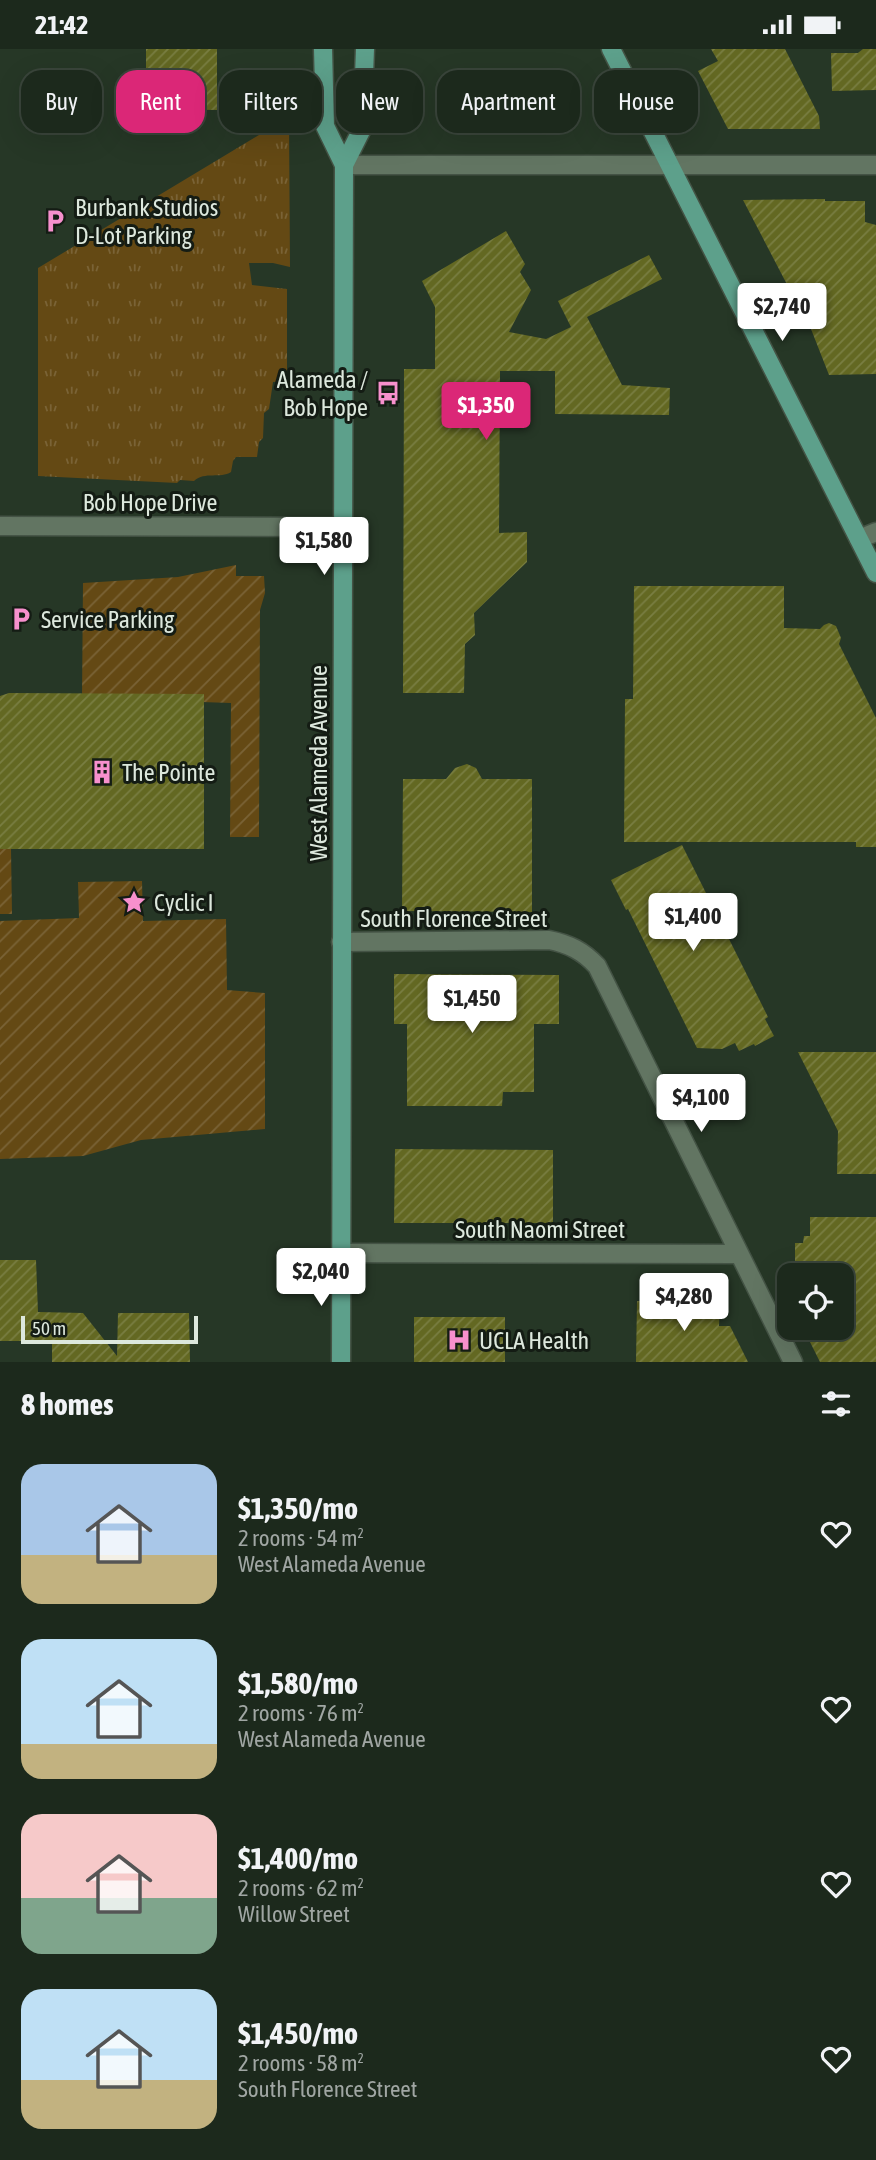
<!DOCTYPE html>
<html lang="en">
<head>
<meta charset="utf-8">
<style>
	:root { --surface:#1c291c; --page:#253125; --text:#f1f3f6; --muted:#a0a6a3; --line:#3a453b; --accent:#db2777 }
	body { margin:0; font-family:"Asap Condensed",sans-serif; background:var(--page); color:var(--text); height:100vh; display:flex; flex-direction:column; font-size:26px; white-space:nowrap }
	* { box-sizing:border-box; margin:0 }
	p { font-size:23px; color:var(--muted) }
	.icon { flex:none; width:38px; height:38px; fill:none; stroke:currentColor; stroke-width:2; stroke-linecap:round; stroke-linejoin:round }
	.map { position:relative; height:1313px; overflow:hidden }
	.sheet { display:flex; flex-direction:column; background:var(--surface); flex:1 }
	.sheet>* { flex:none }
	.guide { position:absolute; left:21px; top:21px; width:835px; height:63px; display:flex; gap:14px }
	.buttons { position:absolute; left:777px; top:1214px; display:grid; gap:14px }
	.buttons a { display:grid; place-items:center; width:77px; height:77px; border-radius:14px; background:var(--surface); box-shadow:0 7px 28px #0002,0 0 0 2px var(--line); font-size:35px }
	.scale { position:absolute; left:21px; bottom:18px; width:177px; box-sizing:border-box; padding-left:7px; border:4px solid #dde8dd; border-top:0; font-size:19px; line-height:24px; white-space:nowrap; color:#dde8dd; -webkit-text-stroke:5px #141c14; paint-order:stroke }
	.price { position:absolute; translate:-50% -60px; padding:0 16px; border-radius:7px; background:#fff; color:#222; font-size:23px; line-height:46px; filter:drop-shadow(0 2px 4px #0008) }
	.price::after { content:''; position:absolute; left:50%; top:42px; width:21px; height:16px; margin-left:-10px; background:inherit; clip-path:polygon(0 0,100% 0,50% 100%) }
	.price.on { background:var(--accent); color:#fff }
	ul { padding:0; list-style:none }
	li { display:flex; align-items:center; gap:21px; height:175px; padding:0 21px }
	li span { display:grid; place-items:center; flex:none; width:196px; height:140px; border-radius:21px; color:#555 }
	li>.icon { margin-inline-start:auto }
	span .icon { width:84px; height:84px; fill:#fffc; stroke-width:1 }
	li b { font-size:30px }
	h2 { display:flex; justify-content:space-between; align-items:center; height:84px; padding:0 21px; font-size:30px }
	.chip { padding:0 24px; border-radius:21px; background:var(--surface); box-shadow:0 7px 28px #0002,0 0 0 2px var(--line); font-size:24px; line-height:63px }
	.chip.on { background:var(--accent); color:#fff }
	.status { display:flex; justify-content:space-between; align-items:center; height:49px; padding:0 35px; background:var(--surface); direction:ltr }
	.status svg { height:19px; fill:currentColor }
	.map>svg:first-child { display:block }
	.grass { fill:url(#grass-tufts) }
	.garden { fill:url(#garden-furrows) }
	.building { fill:url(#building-hatch) }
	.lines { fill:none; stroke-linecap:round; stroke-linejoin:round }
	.minor-casing { stroke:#445345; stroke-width:21 }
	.major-casing { stroke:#445345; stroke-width:21 }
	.minor { stroke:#627562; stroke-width:18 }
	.major { stroke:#5da08b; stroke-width:18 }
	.labels { text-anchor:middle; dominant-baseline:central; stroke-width:6; stroke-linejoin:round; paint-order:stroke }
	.poi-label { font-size:24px; fill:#dde8dd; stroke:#141c14; text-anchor:start }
	.street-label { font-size:24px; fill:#dde8dd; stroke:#141c14 }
</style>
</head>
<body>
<div class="status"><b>21:42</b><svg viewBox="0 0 49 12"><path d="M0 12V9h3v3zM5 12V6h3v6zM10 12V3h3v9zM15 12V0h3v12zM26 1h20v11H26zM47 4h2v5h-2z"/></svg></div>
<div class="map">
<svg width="876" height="1313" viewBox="0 0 876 1313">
	<defs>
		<pattern id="grass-tufts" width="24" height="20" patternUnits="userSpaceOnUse" patternTransform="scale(1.75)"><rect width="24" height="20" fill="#644914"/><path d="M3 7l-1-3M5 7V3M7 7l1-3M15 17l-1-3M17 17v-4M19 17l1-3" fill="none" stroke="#7a6336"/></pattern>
		<pattern id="garden-furrows" width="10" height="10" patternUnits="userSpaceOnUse" patternTransform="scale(1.75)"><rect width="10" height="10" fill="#644914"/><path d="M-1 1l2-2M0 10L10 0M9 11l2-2" fill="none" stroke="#7a6336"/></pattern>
		<pattern id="building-hatch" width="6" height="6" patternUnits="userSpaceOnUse" patternTransform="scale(1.75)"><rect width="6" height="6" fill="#636822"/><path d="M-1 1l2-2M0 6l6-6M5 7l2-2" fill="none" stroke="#797e42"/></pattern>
	</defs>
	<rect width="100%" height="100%" fill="#263726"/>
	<path class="grass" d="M 289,68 L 290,218 L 273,214 L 249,214 L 252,236 L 287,240 L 287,332 L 273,333 L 269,360 L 264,364 L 263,389 L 259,393 L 257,408 L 236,408 L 233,412 L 231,423 C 220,430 205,422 194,432 L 180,431 L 177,434 L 38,427 L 38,219 Z"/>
	<path class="garden" d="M 236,516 L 236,527 L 264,527 L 265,544 L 260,561 L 259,788 L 230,788 L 231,654 L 82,649 L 83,534 L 178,528 Z
		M 0,800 L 11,800 L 12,865 L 0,865 Z
		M 142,832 L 143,872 L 226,870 L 227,941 L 265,944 L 265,1080 L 141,1091 L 83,1107 L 0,1110 L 0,872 L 79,869 L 78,833 Z"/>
	<path class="building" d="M 146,0 L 217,0 L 217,61 L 146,60 Z
		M 711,0 L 785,0 L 819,67 L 820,80 L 728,80 L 698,22 L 718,12 Z
		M 863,0 L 876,0 L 876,41 L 832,42 L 831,4 L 858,4 Z
		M 825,150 L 825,152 L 865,152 L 865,173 L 876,176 L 876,325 L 829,326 L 811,280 L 807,279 L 809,246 L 793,247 L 743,151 Z
		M 506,182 L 525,215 L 520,223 L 531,241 L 509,283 L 546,290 L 571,278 L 558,252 L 649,206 L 662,230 L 587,268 L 622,336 L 670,339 L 669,366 L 555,365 L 555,322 L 500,322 L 499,484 L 527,483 L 527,513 L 474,564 L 475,586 L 465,595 L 464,644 L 403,644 L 404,320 L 435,320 L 435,258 L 422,232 Z
		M 634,537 L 784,537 L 784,579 L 820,580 L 824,576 L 829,574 L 836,577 L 841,589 L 839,595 L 876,669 L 876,798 L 856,798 L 856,793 L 624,793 L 625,650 L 633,650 Z
		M 9,644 L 204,645 L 204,800 L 0,800 L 0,647 Z
		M 467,715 L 476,719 L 482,730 L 532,730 L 532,863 L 402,862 L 403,730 L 446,730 L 455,719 Z
		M 682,796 L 768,968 L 765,970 L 774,987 L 755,997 L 754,995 L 739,1002 L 735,994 L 722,1000 L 697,999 L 628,860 L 626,861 L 611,831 Z
		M 394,925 L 559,926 L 559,975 L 534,975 L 534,1043 L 503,1043 L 502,1057 L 407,1057 L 407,975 L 394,975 Z
		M 798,1003 L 876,1003 L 876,1125 L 837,1125 L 838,1082 Z
		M 395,1100 L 553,1101 L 553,1174 L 394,1174 Z
		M 810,1168 L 876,1168 L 876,1313 L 820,1313 L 803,1279 L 842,1279 L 842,1227 L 795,1227 L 795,1194 L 803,1194 L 804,1187 L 810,1187 Z
		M 0,1211 L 36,1211 L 38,1263 L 83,1264 L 117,1307 L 118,1264 L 189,1264 L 190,1313 L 52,1313 L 52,1292 L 0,1292 Z
		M 637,1252 L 720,1252 L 719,1277 L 730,1277 L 748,1313 L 636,1313 Z
		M 414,1268 L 505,1268 L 505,1313 L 414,1313 Z"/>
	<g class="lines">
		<g class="minor-casing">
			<path id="minor" d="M 344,116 L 876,116
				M 0,477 L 343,478
				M 859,490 L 876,483
				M 341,893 L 549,891 C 569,895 583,902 597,917 L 793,1313
				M 341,1204 L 739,1205"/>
		</g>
		<g class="major-casing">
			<path id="major" d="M 323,0 L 325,77 L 344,116
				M 611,0 L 876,524
				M 341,1313 L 344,116 L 362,80 L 365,0"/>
		</g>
		<use href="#minor" class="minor"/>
		<use href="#major" class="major"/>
	</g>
	<defs>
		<g id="parking-bare" transform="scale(1.89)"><path d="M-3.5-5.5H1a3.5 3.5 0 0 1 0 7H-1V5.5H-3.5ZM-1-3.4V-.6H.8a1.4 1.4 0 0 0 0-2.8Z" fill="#f790cd" stroke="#141c14" stroke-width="2.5" paint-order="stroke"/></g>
		<g id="bus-bare" transform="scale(1.89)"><path d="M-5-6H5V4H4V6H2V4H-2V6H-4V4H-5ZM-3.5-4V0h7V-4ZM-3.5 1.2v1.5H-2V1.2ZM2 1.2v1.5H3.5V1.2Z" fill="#f790cd" stroke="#141c14" stroke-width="2.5" paint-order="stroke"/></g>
		<g id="building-bare" transform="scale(1.89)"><path d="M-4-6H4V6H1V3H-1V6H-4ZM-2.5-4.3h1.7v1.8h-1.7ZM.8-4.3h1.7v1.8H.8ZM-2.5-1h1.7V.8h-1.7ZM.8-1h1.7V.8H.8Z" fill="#f790cd" stroke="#141c14" stroke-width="2.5" paint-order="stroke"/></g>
		<g id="sight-bare" transform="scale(1.89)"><path d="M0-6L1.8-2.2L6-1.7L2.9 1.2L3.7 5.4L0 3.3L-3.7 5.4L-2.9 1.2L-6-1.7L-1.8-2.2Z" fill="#f790cd" stroke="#141c14" stroke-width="2.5" paint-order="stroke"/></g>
		<g id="hospital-bare" transform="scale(1.89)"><path d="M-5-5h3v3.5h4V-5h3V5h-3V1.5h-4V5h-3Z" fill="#f790cd" stroke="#141c14" stroke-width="2.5" paint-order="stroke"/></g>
	</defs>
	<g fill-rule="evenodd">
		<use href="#parking-bare" x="55" y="172"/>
		<use href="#bus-bare" x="388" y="344"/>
		<use href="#parking-bare" x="21" y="570"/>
		<use href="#building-bare" x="102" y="723"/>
		<use href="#sight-bare" x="134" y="853"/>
		<use href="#hospital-bare" x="459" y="1291"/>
	</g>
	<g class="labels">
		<g class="poi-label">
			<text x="75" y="158">Burbank Studios<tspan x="75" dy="28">D-Lot Parking</tspan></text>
			<text x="368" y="330" text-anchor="end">Alameda /<tspan x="368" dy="28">Bob Hope</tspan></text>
			<text x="41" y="570">Service Parking</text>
			<text x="122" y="723">The Pointe</text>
			<text x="154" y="853">Cyclic I</text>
			<text x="479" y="1291">UCLA Health</text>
		</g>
		<g class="street-label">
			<text x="150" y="453">Bob Hope Drive</text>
			<text transform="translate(318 714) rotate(-90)">West Alameda Avenue</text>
			<text x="454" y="869">South Florence Street</text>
			<text x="540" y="1180">South Naomi Street</text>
		</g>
	</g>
</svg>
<div class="buttons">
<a><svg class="icon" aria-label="locate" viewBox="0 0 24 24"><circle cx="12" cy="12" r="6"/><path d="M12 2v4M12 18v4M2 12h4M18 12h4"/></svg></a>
</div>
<div class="scale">50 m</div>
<b class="price" style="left:782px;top:294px">$2,740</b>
<b class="price on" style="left:486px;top:393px">$1,350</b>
<b class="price" style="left:324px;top:528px">$1,580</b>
<b class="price" style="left:693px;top:904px">$1,400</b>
<b class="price" style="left:472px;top:986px">$1,450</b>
<b class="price" style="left:701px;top:1085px">$4,100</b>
<b class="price" style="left:321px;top:1259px">$2,040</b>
<b class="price" style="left:684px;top:1284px">$4,280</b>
<div class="guide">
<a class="chip">Buy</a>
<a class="chip on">Rent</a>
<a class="chip">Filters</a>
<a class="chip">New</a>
<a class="chip">Apartment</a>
<a class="chip">House</a>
</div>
</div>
<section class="sheet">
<h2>8 homes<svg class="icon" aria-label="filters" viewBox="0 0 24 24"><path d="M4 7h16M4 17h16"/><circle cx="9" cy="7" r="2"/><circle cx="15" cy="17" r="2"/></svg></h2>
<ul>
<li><span style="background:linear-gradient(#a9c7e8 65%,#c2b280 0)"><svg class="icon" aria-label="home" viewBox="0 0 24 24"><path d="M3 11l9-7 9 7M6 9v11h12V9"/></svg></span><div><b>$1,350/mo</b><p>2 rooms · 54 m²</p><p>West Alameda Avenue</p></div><svg class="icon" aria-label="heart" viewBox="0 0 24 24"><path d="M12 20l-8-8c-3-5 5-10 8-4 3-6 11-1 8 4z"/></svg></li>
<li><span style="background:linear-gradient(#bfe0f5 75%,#c2b280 0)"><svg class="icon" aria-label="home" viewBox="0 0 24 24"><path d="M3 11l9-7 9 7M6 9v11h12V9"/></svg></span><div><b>$1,580/mo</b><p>2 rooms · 76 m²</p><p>West Alameda Avenue</p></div><svg class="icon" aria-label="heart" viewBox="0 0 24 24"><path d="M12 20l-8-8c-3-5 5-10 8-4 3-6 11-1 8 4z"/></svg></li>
<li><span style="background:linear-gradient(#f6c9c9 60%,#7fa58c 0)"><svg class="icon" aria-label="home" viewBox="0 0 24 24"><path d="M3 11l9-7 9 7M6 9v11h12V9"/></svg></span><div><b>$1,400/mo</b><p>2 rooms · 62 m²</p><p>Willow Street</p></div><svg class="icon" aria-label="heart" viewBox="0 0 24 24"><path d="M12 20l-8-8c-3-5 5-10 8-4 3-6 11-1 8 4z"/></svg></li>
<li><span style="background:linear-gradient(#bfe0f5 65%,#c2b280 0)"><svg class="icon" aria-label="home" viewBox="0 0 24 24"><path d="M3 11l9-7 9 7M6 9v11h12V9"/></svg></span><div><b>$1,450/mo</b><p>2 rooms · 58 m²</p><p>South Florence Street</p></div><svg class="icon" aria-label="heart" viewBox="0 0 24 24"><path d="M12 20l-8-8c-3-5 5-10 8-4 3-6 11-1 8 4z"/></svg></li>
</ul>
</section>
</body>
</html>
